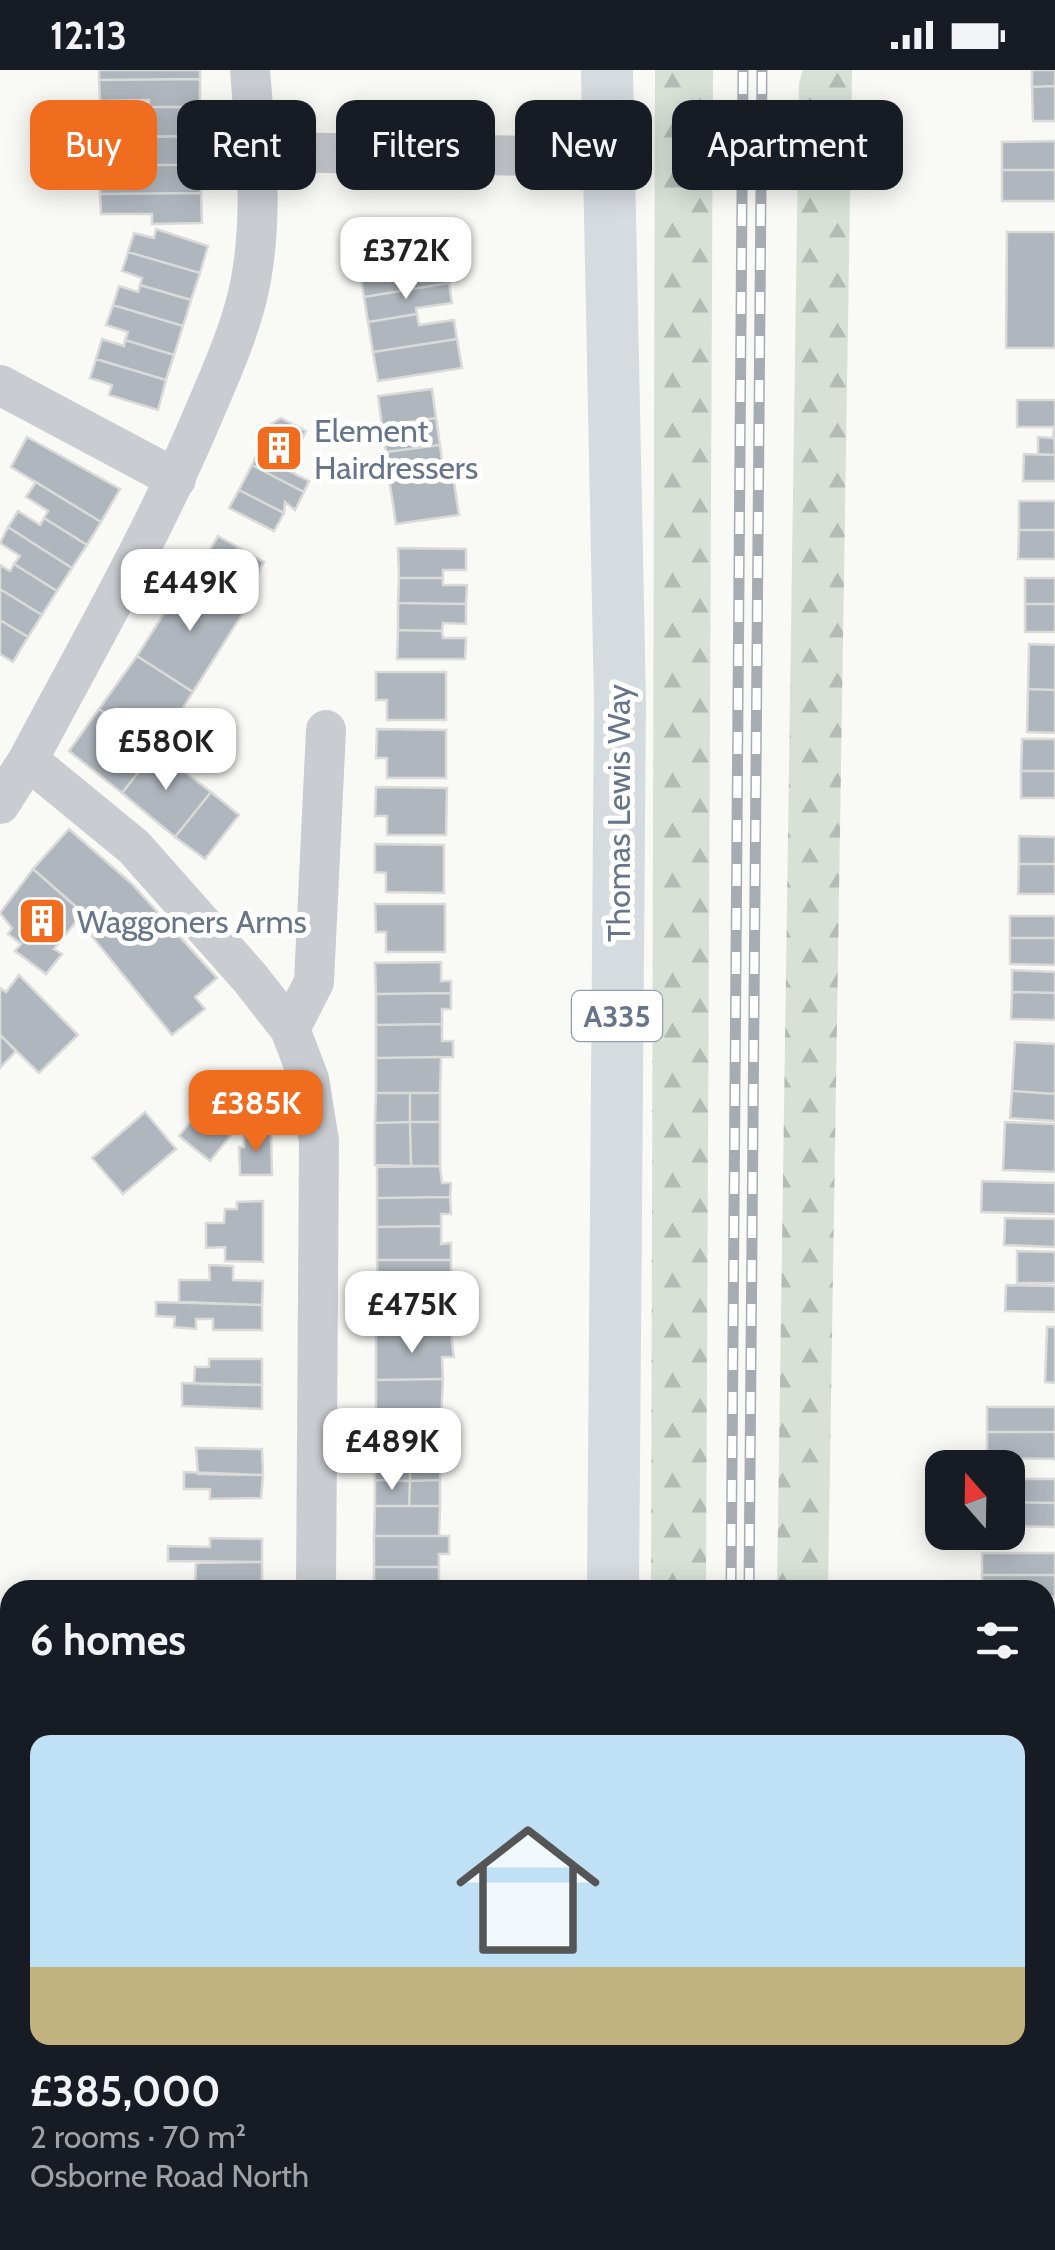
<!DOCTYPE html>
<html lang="en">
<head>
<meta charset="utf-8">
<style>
	:root { --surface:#171b24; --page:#20242c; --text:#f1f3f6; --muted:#9ea1a6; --accent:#f06c1f }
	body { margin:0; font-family:Cabin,sans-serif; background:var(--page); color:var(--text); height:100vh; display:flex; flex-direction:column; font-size:38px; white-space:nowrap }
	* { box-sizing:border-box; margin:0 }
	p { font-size:32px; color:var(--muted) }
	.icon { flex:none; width:55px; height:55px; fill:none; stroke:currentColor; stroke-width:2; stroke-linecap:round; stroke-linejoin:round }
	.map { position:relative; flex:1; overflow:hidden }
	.panel { position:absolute; left:0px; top:1510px; width:1055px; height:670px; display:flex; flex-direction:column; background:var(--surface); border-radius:30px 30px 0 0; box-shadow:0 5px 25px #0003 }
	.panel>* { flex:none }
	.guide { position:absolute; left:30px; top:30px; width:995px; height:90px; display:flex; gap:20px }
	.needle { width:65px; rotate:340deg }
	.controls { position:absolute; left:925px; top:1380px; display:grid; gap:20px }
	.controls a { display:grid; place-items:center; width:100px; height:100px; border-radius:20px; background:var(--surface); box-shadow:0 5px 25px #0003; font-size:50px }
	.price { position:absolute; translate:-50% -85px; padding:0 22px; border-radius:20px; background:#fff; color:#222; font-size:32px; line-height:65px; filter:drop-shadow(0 2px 5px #0008) }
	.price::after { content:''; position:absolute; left:50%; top:60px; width:30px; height:22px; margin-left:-15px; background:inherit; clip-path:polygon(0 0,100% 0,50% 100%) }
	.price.selected { background:var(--accent); color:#fff }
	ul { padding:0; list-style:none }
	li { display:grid; align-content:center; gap:20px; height:530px; padding:0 30px }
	li span { display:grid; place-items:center; height:310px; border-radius:20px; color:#555 }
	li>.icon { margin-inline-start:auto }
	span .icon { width:180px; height:180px; fill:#fffc; stroke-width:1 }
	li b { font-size:42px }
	h2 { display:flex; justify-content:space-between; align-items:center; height:120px; padding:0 30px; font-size:42px }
	.chip { padding:0 35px; border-radius:20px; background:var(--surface); box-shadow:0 5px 25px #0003; font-size:35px; line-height:90px }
	.chip.selected { background:var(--accent); color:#fff }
	.status { display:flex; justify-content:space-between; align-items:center; height:70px; padding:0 50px; background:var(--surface); direction:ltr }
	.status svg { height:28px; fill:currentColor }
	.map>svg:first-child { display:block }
	.forest { fill:url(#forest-firs) }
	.building { fill:#afb6bd; stroke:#dadbd8; stroke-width:2.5 }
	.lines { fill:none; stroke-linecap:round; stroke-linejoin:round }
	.minor { stroke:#c9ccd0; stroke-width:40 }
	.major { stroke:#d6dbe0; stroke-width:52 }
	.rail-casing { stroke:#a7acb3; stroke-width:11 }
	.rail { stroke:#fff; stroke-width:8; stroke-dasharray:22; stroke-linecap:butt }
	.labels { text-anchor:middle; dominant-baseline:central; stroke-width:10; stroke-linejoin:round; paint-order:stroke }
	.shield { fill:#fff; stroke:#949eac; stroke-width:2.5 }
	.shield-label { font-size:30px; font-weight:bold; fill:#667589 }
	.poi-label { font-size:32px; fill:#667589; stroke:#fff; text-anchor:start }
	.street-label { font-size:32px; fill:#667589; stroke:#fff }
</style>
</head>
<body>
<div class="status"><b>12:13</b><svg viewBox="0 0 49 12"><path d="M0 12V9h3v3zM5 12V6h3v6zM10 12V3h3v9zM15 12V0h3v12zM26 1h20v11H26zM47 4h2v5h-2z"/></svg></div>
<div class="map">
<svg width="1055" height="2180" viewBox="0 0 1055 2180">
	<defs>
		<pattern id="forest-firs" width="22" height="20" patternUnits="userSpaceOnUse" patternTransform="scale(2.5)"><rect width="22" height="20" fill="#d9e1d7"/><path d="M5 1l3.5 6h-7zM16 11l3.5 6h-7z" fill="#b4bbb4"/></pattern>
	</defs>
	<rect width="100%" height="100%" fill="#f9f9f6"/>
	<path class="forest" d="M 655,0 L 713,0 L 706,1520 L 651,1520 Z
		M 803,0 L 852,0 L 828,1520 L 777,1520 L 799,13 Z
		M 576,2170 L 687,2170 L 687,2180 L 575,2180 Z"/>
	<path class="building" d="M 99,0 L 200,0 L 200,9 L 99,10 Z
		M 1032,0 L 1055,0 L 1055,16 L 1032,17 Z
		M 200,9 L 200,37 L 149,37 L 149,30 L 100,31 L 99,10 Z
		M 1055,16 L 1055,51 L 1033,51 L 1032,17 Z
		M 149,37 L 200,37 L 201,66 L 100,67 L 100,47 L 149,46 Z
		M 201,66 L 201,95 L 150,95 L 149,86 L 91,87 L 91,68 Z
		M 1055,71 L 1055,100 L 1002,100 L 1002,72 Z
		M 150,95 L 201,95 L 201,123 L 100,124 L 101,105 L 150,105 Z
		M 1002,100 L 1055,100 L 1055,131 L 1002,131 Z
		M 201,123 L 202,153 L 152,154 L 152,144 L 101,144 L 100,124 Z
		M 156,159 L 208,176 L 200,203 L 128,182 L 134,163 L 154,168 Z
		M 1007,162 L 1055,162 L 1055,278 L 1006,278 Z
		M 128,182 L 200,203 L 191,230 L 140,215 L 142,208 L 122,201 Z
		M 409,185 L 412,199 L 446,194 L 449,213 L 364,227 L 359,193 Z
		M 449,213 L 452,233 L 416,238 L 417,244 L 368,252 L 364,227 Z
		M 140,215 L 191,230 L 183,256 L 113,235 L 119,216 L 138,222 Z
		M 113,235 L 183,256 L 174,285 L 125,270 L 128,262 L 106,255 Z
		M 417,244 L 419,255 L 454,250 L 457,269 L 373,282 L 368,252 Z
		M 102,269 L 124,276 L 125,270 L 174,285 L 166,310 L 96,289 Z
		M 457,269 L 462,298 L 378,311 L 373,282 Z
		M 96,289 L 166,310 L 158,340 L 109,325 L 112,315 L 90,308 Z
		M 432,319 L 436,348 L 382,356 L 378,326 Z
		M 1017,330 L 1055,330 L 1055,357 L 1017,357 Z
		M 281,348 L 306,361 L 287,400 L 309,411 L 304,422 L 252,395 L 271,354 Z
		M 436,348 L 440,375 L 386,382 L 382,356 Z
		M 1054,357 L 1055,385 L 1038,384 L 1038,367 L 1053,368 Z
		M 27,367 L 120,419 L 101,452 L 11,397 Z
		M 440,375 L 443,400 L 389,408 L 386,382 Z
		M 1024,384 L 1055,385 L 1055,411 L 1023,411 Z
		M 252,395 L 304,422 L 295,440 L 285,432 L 284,443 L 239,420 Z
		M 452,399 L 459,445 L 396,454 L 389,408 Z
		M 36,412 L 101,452 L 87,475 L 44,448 L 48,441 L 26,427 Z
		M 239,420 L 284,443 L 274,461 L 229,438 Z
		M 1019,431 L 1055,431 L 1055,460 L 1019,460 Z
		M 18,441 L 40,455 L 44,448 L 87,475 L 72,498 L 8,457 Z
		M 8,457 L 72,498 L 57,521 L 14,494 L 20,486 L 0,473 Z
		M 1019,460 L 1055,460 L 1055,489 L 1018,489 Z
		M 218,466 L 264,492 L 252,513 L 206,487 Z
		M 398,478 L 466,479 L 466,500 L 443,500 L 443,508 L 399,508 Z
		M 206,487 L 252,513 L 240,535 L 194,510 Z
		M 14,494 L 57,521 L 42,545 L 0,519 L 0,495 L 10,501 Z
		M 187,507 L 243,543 L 193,622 L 137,586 Z
		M 399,508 L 443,508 L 443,515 L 467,515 L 466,534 L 398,533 Z
		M 1025,508 L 1055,508 L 1055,534 L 1025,534 Z
		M 0,519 L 42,545 L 28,567 L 0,550 Z
		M 398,533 L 466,534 L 466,554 L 443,553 L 442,561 L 398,560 Z
		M 1025,534 L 1055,534 L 1055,562 L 1025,562 Z
		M 0,550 L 28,567 L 13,592 L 0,584 Z
		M 398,560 L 442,561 L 443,568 L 466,568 L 465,589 L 397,589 Z
		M 1029,574 L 1055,575 L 1055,620 L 1028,619 Z
		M 137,586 L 193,622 L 156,680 L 99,639 Z
		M 376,602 L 446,602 L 446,650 L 387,650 L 387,630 L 376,630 Z
		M 1028,619 L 1055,620 L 1055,663 L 1027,662 Z
		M 99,639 L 156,680 L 122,723 L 69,681 Z
		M 377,659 L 446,660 L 446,708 L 387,708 L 387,688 L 376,688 Z
		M 1022,669 L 1055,669 L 1055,701 L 1021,701 Z
		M 156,680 L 211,722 L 175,767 L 122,723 Z
		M 1021,701 L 1055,701 L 1055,728 L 1021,728 Z
		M 376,717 L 447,718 L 446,765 L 387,765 L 387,746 L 375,746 Z
		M 211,722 L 239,745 L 205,789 L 175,767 Z
		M 69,759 L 132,814 L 217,908 L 195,927 L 205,939 L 172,965 L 90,864 L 96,854 L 33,799 Z
		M 1019,766 L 1055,767 L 1055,794 L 1019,794 Z
		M 375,774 L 444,775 L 444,823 L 386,822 L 386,803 L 375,802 Z
		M 1019,794 L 1055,794 L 1055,824 L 1018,824 Z
		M 33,799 L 83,843 L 54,879 L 62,884 L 46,904 L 15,881 L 21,874 L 8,864 L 12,858 L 0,843 Z
		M 375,834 L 445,834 L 445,882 L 386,882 L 386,862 L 376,862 Z
		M 1010,846 L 1055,846 L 1055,868 L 1010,868 Z
		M 1010,868 L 1055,868 L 1055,895 L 1010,894 Z
		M 441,892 L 441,911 L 451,911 L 451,923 L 376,924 L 375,893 Z
		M 1012,900 L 1055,902 L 1055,923 L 1012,922 Z
		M 19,905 L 78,965 L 39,1003 L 0,965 L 0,918 L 6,922 Z
		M 1012,922 L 1055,923 L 1055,950 L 1011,949 Z
		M 451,923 L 451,939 L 442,939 L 442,954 L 376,955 L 376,924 Z
		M 442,954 L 442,971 L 453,971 L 453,987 L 376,988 L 376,955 Z
		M 0,965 L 16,981 L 0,998 Z
		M 1015,972 L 1055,974 L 1055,1024 L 1012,1021 Z
		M 441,987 L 440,1023 L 376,1023 L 376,988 Z
		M 246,1017 L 260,1029 L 210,1091 L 179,1066 L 200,1040 L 216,1053 Z
		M 1012,1021 L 1055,1024 L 1055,1051 L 1010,1048 Z
		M 376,1023 L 410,1023 L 410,1052 L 375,1053 Z
		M 410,1023 L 440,1023 L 440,1052 L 410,1052 Z
		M 145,1042 L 176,1079 L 123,1124 L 92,1088 Z
		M 410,1052 L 411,1096 L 375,1095 L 375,1053 Z
		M 410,1052 L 440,1052 L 440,1096 L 411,1096 Z
		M 1005,1052 L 1055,1054 L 1055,1102 L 1003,1100 Z
		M 271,1063 L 272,1105 L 240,1105 L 239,1077 L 244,1077 L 244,1064 Z
		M 440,1096 L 442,1113 L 451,1113 L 450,1127 L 377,1128 L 377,1097 Z
		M 982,1111 L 1055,1113 L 1055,1144 L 981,1142 Z
		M 450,1127 L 451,1144 L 441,1144 L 441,1156 L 377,1157 L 377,1128 Z
		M 263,1131 L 263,1192 L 225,1191 L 225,1177 L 206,1178 L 206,1153 L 224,1153 L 225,1139 L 237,1139 L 237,1132 Z
		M 1005,1148 L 1055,1149 L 1055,1177 L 1004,1175 Z
		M 441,1156 L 441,1174 L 451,1173 L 451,1190 L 377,1190 L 377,1157 Z
		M 1017,1181 L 1055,1182 L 1055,1213 L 1017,1213 Z
		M 377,1190 L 451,1190 L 451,1204 L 440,1204 L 440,1224 L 378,1225 Z
		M 209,1195 L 233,1196 L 233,1210 L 263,1211 L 262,1235 L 179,1232 L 179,1210 L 210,1210 Z
		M 1006,1215 L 1055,1216 L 1055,1242 L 1005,1241 Z
		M 156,1232 L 262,1235 L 262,1260 L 213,1260 L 213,1249 L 196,1249 L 196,1259 L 174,1257 L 175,1247 L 156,1246 Z
		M 376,1232 L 440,1232 L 440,1251 L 451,1251 L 451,1265 L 376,1264 Z
		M 1047,1257 L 1055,1257 L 1055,1313 L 1045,1312 Z
		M 376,1264 L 451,1265 L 454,1287 L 442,1287 L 443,1309 L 376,1310 Z
		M 209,1289 L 262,1289 L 262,1315 L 194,1314 L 195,1297 L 209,1297 Z
		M 443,1309 L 441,1349 L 376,1347 L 376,1310 Z
		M 182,1313 L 262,1315 L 262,1339 L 182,1336 Z
		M 987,1337 L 1055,1337 L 1055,1362 L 987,1362 Z
		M 376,1347 L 441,1349 L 441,1385 L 375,1383 Z
		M 987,1362 L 1055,1362 L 1055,1389 L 987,1388 Z
		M 196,1378 L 262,1379 L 263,1405 L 198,1404 Z
		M 375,1383 L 410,1384 L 410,1411 L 375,1410 Z
		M 410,1384 L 441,1385 L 440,1410 L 410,1411 Z
		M 184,1402 L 263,1405 L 261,1428 L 210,1429 L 210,1419 L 184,1419 Z
		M 1008,1409 L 1055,1409 L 1055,1433 L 1008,1432 Z
		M 375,1410 L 410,1411 L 409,1436 L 375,1436 Z
		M 440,1410 L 440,1436 L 409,1436 L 410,1411 Z
		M 1008,1432 L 1055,1433 L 1055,1457 L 1008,1456 Z
		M 375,1436 L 440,1436 L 439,1466 L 374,1466 Z
		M 374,1466 L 449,1466 L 449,1484 L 439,1484 L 439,1497 L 374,1497 Z
		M 210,1468 L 262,1469 L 262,1492 L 168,1491 L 168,1476 L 210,1477 Z
		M 982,1483 L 1055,1483 L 1055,1505 L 982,1505 Z
		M 262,1492 L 262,1519 L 195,1517 L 196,1493 Z
		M 374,1497 L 439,1497 L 439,1515 L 449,1515 L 449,1520 L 374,1520 Z
		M 982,1505 L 1055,1505 L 1055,1527 L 1045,1527 L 1045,1520 L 982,1520 Z
		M 1045,1577 L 1055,1577 L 1055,1602 L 1045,1602 Z
		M 1045,1620 L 1055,1620 L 1055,1648 L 1045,1647 Z
		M 1045,1671 L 1055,1671 L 1055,1700 L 1045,1700 Z
		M 1045,1711 L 1055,1711 L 1055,1738 L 1045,1738 Z
		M 1045,1738 L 1055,1738 L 1055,1768 L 1045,1768 Z
		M 1045,1906 L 1055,1906 L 1055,1935 L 1045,1935 Z
		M 1045,1935 L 1055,1935 L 1055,1960 L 1045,1960 Z
		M 1045,1960 L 1055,1960 L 1055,1986 L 1045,1986 Z
		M 1045,1986 L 1055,1986 L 1055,2014 L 1045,2013 Z
		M 0,2013 L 10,2013 L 10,2068 L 0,2067 Z
		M 1045,2165 L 1055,2165 L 1055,2180 L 986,2180 L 987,2170 L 1045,2170 Z
		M 248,2174 L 248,2180 L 160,2180 L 160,2175 Z"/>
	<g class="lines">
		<path class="minor" d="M 257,82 L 607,87
			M 0,315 L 176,409
			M 28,690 L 134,777 L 250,908 L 290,959 L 309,1009 L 319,1071 L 316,1520
			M 0,734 L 28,690 C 89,575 154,462 204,343 C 220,305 237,268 247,228 C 265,155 256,74 250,0
			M 290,959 L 314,912 L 326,660
			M 310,2170 L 310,2180"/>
		<path class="major" d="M 607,0 L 620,631 L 613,1520
			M 502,2180 L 506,2170"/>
		<g class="rail-casing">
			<path id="rail" d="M 731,1520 L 743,0
				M 749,1520 L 762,0
				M 725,2180 L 725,2170
				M 743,2180 L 743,2170"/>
		</g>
		<use href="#rail" class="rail"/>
	</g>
	<defs>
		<g id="building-square" transform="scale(2.5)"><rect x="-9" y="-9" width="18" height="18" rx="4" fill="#f06c1f" stroke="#fff"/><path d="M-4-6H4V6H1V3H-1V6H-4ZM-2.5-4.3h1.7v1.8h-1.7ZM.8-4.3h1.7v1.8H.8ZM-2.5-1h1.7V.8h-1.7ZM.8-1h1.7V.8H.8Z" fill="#fff"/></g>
	</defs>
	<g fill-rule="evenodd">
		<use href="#building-square" x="279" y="378"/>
		<use href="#building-square" x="42" y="851"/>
	</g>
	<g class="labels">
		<rect class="shield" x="572" y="921" width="90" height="50" rx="8"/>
		<g class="shield-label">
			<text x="617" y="946">A335</text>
		</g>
		<g class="poi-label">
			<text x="314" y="360">Element<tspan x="314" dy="37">Hairdressers</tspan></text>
			<text x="77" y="851">Waggoners Arms</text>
		</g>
		<g class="street-label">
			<text transform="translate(618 743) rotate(-90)">Thomas Lewis Way</text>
		</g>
	</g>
</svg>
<div class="controls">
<a><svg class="needle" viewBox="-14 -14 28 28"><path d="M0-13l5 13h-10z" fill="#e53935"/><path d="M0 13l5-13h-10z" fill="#9ea1a6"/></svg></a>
</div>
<b class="price" style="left:406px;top:232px">£372K</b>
<b class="price" style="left:190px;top:564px">£449K</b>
<b class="price" style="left:166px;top:723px">£580K</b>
<b class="price selected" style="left:256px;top:1085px">£385K</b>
<b class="price" style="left:412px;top:1286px">£475K</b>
<b class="price" style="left:392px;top:1423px">£489K</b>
<div class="guide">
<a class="chip selected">Buy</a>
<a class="chip">Rent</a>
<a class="chip">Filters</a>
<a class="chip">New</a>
<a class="chip">Apartment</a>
</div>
<section class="panel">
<h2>6 homes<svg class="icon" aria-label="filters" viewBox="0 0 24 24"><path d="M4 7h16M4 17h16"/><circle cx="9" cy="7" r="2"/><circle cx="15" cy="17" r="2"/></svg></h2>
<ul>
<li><span style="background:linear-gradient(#bfe0f5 75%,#c2b280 0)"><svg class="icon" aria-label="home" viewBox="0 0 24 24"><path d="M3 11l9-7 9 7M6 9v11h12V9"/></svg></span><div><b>£385,000</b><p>2 rooms · 70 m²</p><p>Osborne Road North</p></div></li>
</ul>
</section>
</div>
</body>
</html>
